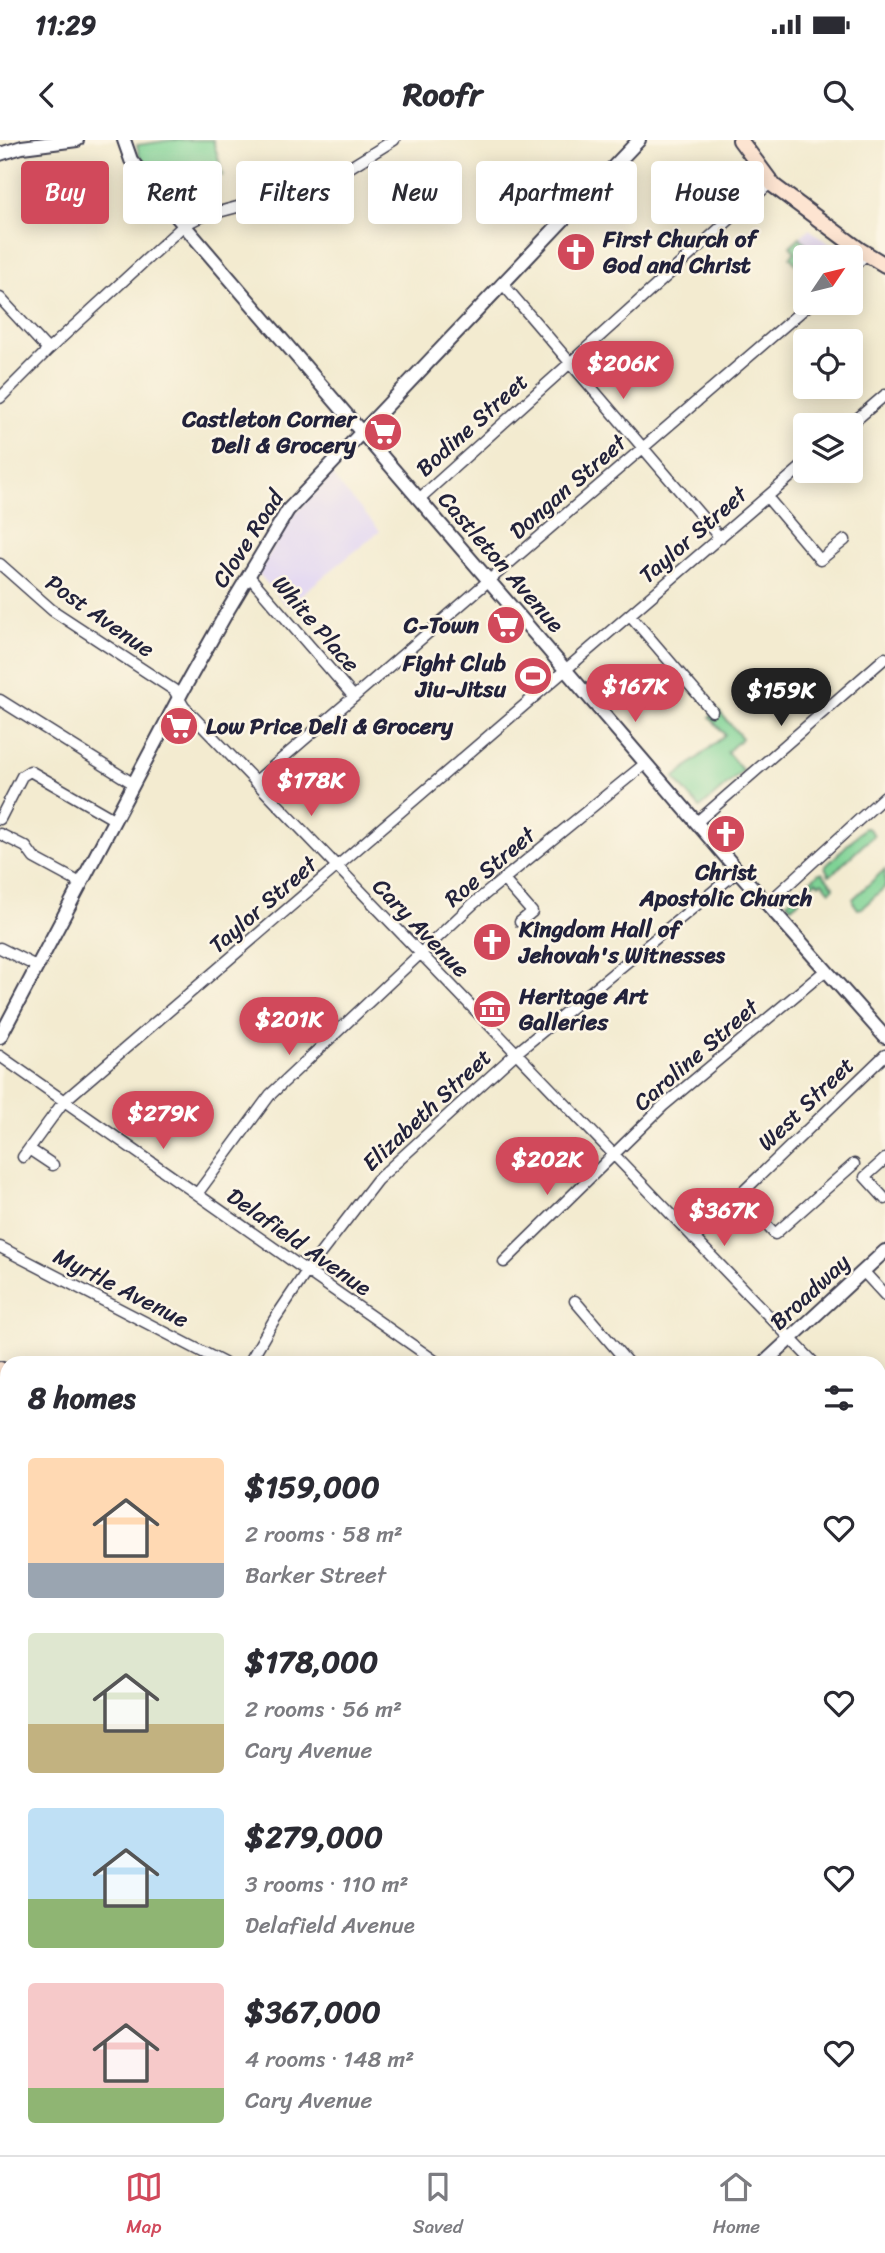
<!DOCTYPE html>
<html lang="en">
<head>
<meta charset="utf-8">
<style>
	:root { --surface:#fff; --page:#f2f2f3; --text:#2b2b33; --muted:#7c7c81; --line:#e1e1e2; --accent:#d1495b }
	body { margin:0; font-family:Sriracha,sans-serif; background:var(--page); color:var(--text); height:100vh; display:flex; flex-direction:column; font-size:26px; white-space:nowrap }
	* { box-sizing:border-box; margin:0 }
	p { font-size:23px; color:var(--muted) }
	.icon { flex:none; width:38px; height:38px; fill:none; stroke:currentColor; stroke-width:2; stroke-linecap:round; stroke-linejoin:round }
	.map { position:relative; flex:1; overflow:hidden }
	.sheet { position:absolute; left:0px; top:1216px; width:886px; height:800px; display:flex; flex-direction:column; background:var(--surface); border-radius:21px 21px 0 0; box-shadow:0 4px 18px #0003 }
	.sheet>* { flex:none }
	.guide { position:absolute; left:21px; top:21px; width:844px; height:63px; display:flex; gap:14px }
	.needle { width:46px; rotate:55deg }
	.fabs { position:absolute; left:793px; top:105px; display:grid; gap:14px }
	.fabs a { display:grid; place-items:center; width:70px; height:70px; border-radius:7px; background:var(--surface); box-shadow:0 4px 18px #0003; font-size:35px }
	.price { position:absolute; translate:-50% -60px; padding:0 16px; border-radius:24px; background:var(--accent); color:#fff; font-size:23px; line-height:46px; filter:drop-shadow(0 2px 4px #0008) }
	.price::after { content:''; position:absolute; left:50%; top:42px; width:21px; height:16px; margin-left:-10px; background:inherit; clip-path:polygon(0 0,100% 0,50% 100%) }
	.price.on { background:#222; color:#fff }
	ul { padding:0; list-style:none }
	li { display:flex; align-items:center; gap:21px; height:175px; padding:0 28px }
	li span { display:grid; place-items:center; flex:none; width:196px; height:140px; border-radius:7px; color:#555 }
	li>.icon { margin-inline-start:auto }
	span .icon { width:84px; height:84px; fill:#fffc; stroke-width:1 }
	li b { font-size:30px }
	h2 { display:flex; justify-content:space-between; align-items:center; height:84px; padding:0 28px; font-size:30px }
	.chip { padding:0 24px; border-radius:7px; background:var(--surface); box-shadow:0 4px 18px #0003; font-size:24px; line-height:63px }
	.chip.on { background:var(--accent); color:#fff }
	.status { display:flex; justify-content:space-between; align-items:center; height:49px; padding:0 35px; background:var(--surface); direction:ltr }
	.status svg { height:19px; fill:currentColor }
	header { display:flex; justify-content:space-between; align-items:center; height:91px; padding:0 28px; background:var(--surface); font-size:32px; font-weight:800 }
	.tabs { display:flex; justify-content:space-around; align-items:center; height:98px; border-top:2px solid var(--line); background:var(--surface); font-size:19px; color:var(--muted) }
	.tabs a { display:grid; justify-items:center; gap:4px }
	.tabs .on { color:var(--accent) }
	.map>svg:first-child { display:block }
	.built { fill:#e0d4f4 }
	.green { fill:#7fd395; stroke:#507a68; stroke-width:2 }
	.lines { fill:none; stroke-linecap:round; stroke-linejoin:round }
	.minor-casing { stroke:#414051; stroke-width:13 }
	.tertiary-casing { stroke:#414051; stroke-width:16 }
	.secondary-casing { stroke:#414051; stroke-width:18 }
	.minor { stroke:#fff; stroke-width:10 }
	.tertiary { stroke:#fff; stroke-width:12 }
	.secondary { stroke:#fde4d1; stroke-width:14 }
	.labels { text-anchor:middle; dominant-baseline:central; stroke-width:5; stroke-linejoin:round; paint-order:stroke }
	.poi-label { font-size:23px; font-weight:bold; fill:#22223b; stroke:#fcf5e5; text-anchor:start }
	.street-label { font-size:23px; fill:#22223b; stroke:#fcf5e5 }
</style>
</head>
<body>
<div class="status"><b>11:29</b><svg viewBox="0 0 49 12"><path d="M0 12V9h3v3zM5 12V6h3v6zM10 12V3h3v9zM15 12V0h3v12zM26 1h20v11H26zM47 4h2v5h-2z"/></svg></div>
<header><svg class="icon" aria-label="back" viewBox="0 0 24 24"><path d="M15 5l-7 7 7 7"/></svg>Roofr<svg class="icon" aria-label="search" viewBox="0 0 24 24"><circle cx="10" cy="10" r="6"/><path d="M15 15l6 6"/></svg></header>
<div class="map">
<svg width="885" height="2015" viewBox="0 0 885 2015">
	<rect width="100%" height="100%" fill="#fcf5e5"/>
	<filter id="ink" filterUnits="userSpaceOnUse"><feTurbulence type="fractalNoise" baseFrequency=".0143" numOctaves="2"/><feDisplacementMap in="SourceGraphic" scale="14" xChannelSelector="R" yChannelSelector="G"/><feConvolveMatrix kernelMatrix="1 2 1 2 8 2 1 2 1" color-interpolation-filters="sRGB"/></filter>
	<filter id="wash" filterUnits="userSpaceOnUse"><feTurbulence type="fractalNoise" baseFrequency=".00686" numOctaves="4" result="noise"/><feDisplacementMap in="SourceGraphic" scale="28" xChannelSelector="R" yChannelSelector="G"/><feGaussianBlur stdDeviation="1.57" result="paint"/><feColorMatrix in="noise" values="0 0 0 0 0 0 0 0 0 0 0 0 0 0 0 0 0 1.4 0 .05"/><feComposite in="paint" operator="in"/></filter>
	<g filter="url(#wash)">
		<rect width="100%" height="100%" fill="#f3ebd0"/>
		<path class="built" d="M 809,89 L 848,117 L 805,117 L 805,135 L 790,117 L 795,112 L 790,106 Z
			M 333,334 L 337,342 L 380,391 L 287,466 L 258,433 L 292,377 Z
			M 780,2009 L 844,2009 L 851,2015 L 785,2015 Z"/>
		<path class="green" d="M 172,0 L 213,0 L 223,35 L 171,53 L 139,15 L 137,5 Z
			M 800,97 L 815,115 L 812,117 L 805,117 L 805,124 L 799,128 L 790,117 L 795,112 L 790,106 Z
			M 718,570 L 742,598 L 727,612 L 743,631 L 700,668 L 674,638 L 725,595 L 710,577 Z
			M 864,688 L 868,688 L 874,695 L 832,734 L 829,735 L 825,727 Z
			M 885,729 L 885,747 L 862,768 L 858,769 L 853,762 L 853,759 Z
			M 819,733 L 822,733 L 834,747 L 830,751 L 822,742 L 819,744 L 816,741 L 798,757 L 800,760 L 791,767 L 787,762 Z
			M 0,1818 L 7,1820 L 7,2009 L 70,2009 L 66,2015 L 0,2015 Z"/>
	</g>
	<g filter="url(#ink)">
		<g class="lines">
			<g class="minor-casing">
				<path id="minor" d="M 850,129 L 867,114
					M 502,143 L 720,398
					M 0,158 L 48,210
					M 0,258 L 48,210 L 184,85 L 200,77 L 323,44 L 394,0
					M 850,285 L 885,255
					M 767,357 L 820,420 L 845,400
					M 419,359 L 770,43
					M 0,424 L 52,470 L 174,550 L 184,567 L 814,1223
					M 248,435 L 354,557
					M 630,475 L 712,571
					M 0,560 L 134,644
					M 255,642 L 811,163
					M 0,679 L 22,636 L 30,631 L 115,680
					M 697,682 L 885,518
					M 0,694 L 26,707 L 34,718 L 82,744
					M 503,739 L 532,772 L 520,782
					M 768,763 L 885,656
					M 0,808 L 38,827
					M 0,916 L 438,1223
					M 29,1009 L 53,1025
					M 23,1017 L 64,961 L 805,324
					M 885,1019 L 865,1037 L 885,1059
					M 197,1054 L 270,955 L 473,764 L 646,623
					M 739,1056 L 775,1094 L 854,1024
					M 694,1099 L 885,915
					M 0,1107 L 224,1223
					M 504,1122 L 663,966 L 826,830
					M 863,1131 L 885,1155
					M 575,1161 L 628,1223
					M 249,1223 L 274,1180 L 307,1131 L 377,1040 L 515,914 L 738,731
					M 878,1290 L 885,1297
					M 0,1359 L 7,1361
					M 0,1440 L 7,1442
					M 0,1514 L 7,1515
					M 878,1525 L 885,1518
					M 0,1592 L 7,1594
					M 878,1687 L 885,1694
					M 0,1705 L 7,1707
					M 189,2009 L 195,2015
					M 201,2009 L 208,2015
					M 390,2009 L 396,2015
					M 403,2009 L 408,2015
					M 540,2009 L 546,2015
					M 681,2009 L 687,2015
					M 772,2009 L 777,2015
					M 373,2015 L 380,2009
					M 880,2015 L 885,2010"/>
			</g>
			<g class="tertiary-casing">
				<path id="tertiary" d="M 124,0 L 131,20 L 177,77 L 738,731 L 885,897
					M 0,14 L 22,7 L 77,0
					M 0,897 L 183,550 L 228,470 L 288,370 L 639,0
					M 764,1223 L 885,1111
					M 878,1857 L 885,1851
					M 77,2015 L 81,2009
					M 706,2015 L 713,2009"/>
			</g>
			<g class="secondary-casing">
				<path id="secondary" d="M 740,0 L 774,46 L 860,110 L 885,125
					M 0,1229 L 7,1233
					M 866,2009 L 873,2015"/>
			</g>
			<use href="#minor" class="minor"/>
			<use href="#tertiary" class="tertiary"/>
			<use href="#secondary" class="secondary"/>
		</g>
	</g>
	<defs>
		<g id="church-disc" transform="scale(2.0125)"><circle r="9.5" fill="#d1495b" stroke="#fcf5e5"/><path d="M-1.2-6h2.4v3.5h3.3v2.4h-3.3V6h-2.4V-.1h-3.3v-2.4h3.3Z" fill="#fff"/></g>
		<g id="supermarket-disc" transform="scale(2.0125)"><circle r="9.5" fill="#d1495b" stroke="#fcf5e5"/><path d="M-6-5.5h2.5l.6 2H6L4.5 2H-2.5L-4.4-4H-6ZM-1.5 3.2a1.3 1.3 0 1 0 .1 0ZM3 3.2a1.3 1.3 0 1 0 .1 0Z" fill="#fff"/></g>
		<g id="stadium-disc" transform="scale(2.0125)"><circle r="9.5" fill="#d1495b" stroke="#fcf5e5"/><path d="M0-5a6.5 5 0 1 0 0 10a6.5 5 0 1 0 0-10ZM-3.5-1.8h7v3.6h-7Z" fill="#fff"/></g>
		<g id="museum-disc" transform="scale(2.0125)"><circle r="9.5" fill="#d1495b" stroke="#fcf5e5"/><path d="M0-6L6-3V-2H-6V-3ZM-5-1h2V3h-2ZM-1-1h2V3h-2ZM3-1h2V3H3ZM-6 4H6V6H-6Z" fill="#fff"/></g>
	</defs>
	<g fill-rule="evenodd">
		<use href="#church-disc" x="576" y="112"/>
		<use href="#supermarket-disc" x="383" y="292"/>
		<use href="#supermarket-disc" x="506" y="485"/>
		<use href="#stadium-disc" x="533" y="536"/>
		<use href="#supermarket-disc" x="179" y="586"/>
		<use href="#church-disc" x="726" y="694"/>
		<use href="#church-disc" x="492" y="802"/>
		<use href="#museum-disc" x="492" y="869"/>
	</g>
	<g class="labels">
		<g class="poi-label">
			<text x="603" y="99">First Church of<tspan x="603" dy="26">God and Christ</tspan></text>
			<text x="356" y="279" text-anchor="end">Castleton Corner<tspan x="356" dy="26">Deli &amp; Grocery</tspan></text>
			<text x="479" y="485" text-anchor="end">C-Town</text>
			<text x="506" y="523" text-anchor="end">Fight Club<tspan x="506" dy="26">Jiu-Jitsu</tspan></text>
			<text x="206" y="586">Low Price Deli &amp; Grocery</text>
			<text x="726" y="732" text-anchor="middle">Christ<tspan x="726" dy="26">Apostolic Church</tspan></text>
			<text x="519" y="789">Kingdom Hall of<tspan x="519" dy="26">Jehovah's Witnesses</tspan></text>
			<text x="519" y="856">Heritage Art<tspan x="519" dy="26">Galleries</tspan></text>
		</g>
		<g class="street-label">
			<text transform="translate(472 285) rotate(-42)">Bodine Street</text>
			<text transform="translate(568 347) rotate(-41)">Dongan Street</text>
			<text transform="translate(693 395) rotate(-41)">Taylor Street</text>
			<text transform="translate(248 399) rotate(-57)">Clove Road</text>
			<text transform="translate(501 422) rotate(49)">Castleton Avenue</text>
			<text transform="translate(100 476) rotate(35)">Post Avenue</text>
			<text transform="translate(316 484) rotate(49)">White Place</text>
			<text transform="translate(490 727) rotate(-40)">Roe Street</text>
			<text transform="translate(263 765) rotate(-41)">Taylor Street</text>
			<text transform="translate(421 788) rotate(46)">Cary Avenue</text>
			<text transform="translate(696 915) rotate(-41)">Caroline Street</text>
			<text transform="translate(806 964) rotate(-44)">West Street</text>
			<text transform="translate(427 970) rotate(-43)">Elizabeth Street</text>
			<text transform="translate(299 1102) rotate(35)">Delafield Avenue</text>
			<text transform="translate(121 1148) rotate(27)">Myrtle Avenue</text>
			<text transform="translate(810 1152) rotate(-43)">Broadway</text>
		</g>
	</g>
</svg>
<div class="fabs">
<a><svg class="needle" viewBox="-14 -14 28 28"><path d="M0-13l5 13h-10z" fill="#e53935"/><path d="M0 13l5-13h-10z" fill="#7c7c81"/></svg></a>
<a><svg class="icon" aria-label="locate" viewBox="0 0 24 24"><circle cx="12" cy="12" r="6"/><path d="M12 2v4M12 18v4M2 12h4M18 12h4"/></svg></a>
<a><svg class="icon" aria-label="layers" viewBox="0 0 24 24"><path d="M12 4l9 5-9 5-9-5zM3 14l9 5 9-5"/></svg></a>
</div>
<b class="price" style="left:623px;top:261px">$206K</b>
<b class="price" style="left:635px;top:584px">$167K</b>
<b class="price on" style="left:781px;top:588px">$159K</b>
<b class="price" style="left:311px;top:678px">$178K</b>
<b class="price" style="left:289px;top:917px">$201K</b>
<b class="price" style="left:163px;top:1011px">$279K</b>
<b class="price" style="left:547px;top:1057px">$202K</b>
<b class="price" style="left:724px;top:1108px">$367K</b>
<div class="guide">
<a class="chip on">Buy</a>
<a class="chip">Rent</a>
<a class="chip">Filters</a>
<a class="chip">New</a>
<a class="chip">Apartment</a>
<a class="chip">House</a>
</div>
<section class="sheet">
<h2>8 homes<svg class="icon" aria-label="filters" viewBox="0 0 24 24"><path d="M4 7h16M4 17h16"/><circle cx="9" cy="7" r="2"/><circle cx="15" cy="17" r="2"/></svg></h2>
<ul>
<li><span style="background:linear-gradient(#ffd9b3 75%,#9aa5b1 0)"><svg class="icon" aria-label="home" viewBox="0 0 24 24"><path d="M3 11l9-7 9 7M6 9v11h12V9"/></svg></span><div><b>$159,000</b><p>2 rooms · 58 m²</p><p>Barker Street</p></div><svg class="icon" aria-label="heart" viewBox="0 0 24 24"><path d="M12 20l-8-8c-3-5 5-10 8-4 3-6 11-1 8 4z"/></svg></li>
<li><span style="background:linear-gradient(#dfe7d0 65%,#c2b280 0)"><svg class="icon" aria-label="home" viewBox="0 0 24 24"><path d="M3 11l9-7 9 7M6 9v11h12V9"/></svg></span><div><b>$178,000</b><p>2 rooms · 56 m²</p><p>Cary Avenue</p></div><svg class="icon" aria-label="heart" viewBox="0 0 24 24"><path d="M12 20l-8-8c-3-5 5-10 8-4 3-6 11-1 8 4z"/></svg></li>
<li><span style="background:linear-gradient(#bfe0f5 65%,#8fb573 0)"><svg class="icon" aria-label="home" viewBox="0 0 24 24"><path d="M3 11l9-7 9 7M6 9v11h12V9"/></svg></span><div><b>$279,000</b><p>3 rooms · 110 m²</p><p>Delafield Avenue</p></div><svg class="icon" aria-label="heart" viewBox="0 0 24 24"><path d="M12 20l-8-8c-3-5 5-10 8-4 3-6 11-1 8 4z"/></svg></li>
<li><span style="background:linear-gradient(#f6c9c9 75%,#8fb573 0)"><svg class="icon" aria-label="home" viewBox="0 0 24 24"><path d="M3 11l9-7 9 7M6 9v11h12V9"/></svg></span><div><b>$367,000</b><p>4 rooms · 148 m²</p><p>Cary Avenue</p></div><svg class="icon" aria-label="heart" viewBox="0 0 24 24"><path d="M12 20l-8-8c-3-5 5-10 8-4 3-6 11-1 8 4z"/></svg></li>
</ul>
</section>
</div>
<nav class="tabs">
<a class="on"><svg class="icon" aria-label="map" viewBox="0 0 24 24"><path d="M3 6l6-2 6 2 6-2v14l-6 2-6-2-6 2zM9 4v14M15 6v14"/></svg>Map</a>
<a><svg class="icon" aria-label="saved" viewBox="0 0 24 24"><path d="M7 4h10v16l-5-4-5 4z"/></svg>Saved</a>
<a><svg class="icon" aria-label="home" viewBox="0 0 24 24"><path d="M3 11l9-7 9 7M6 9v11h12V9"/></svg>Home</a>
</nav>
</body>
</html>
